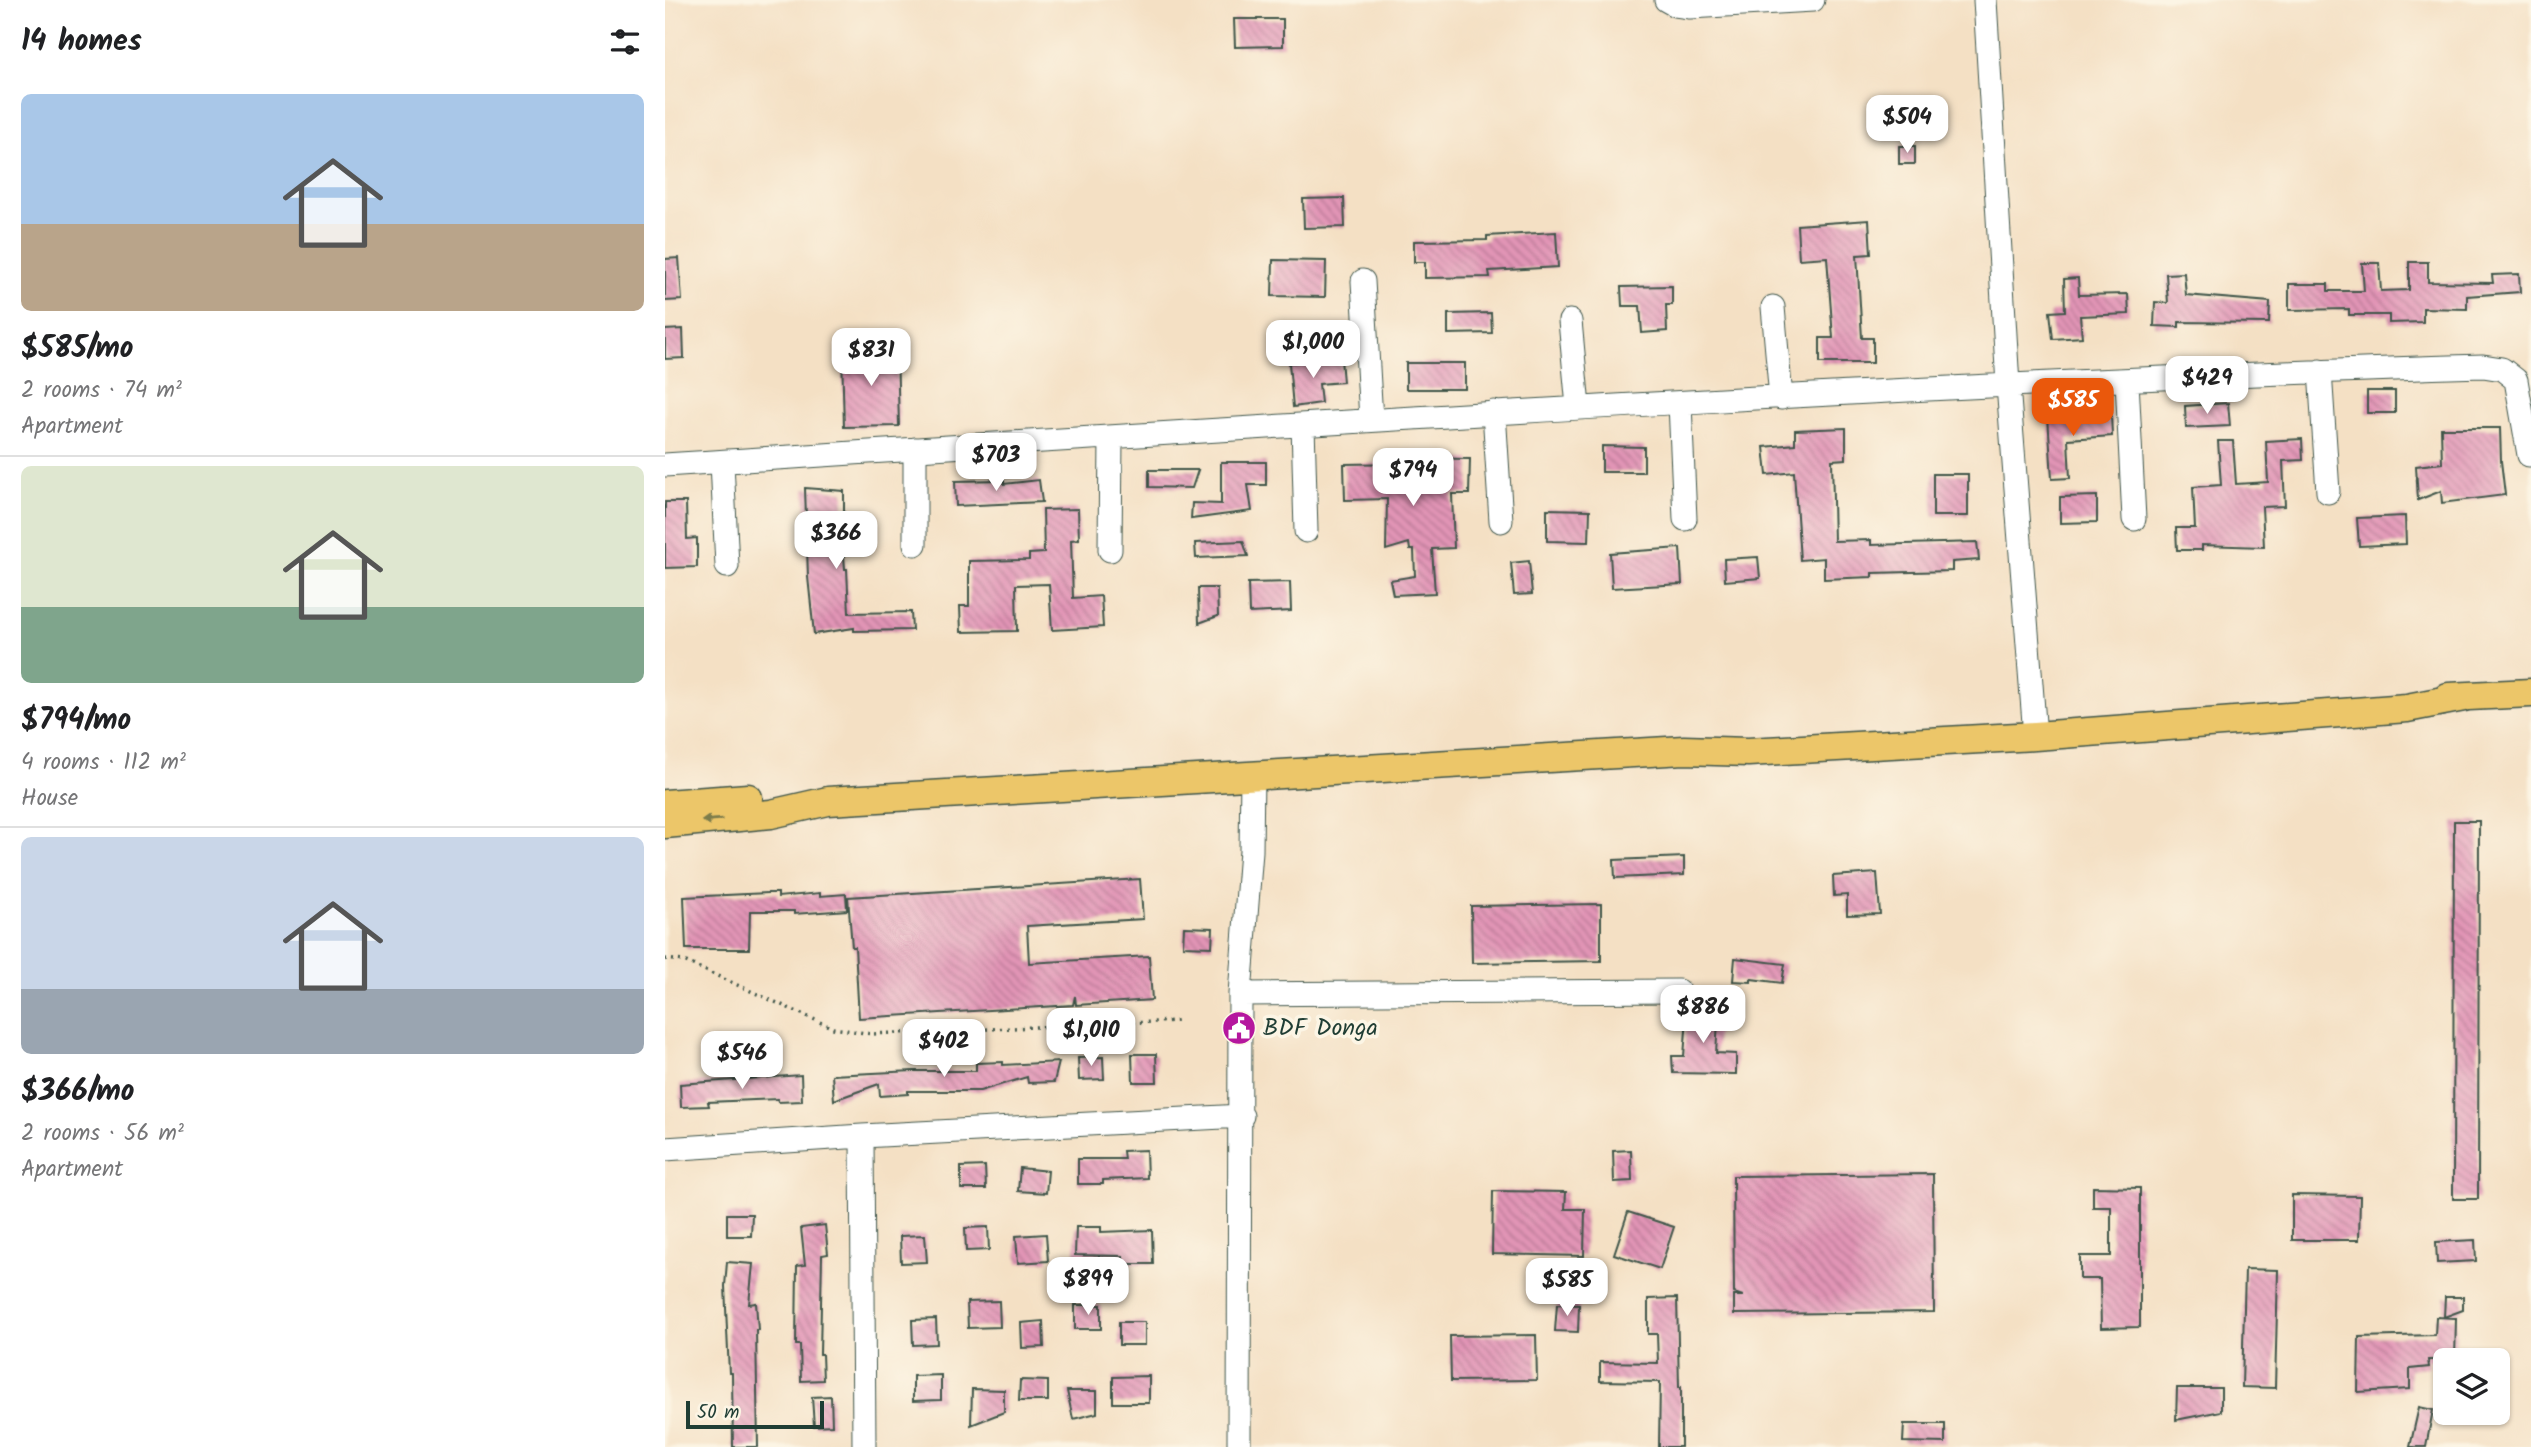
<!DOCTYPE html>
<html lang="en">
<head>
<meta charset="utf-8">
<style>
	:root { --surface:#fff; --page:#f6f6f6; --text:#202124; --muted:#757577; --line:#e0e0e0; --accent:#ea580c }
	body { margin:0; font-family:Kalam,sans-serif; background:var(--page); color:var(--text); height:100vh; display:flex; flex-direction:column; font-size:26px; white-space:nowrap }
	* { box-sizing:border-box; margin:0 }
	p { font-size:23px; color:var(--muted) }
	.icon { flex:none; width:38px; height:38px; fill:none; stroke:currentColor; stroke-width:2; stroke-linecap:round; stroke-linejoin:round }
	.map { position:relative; flex:1; overflow:hidden }
	.sheet { display:flex; flex-direction:column; background:var(--surface); width:665px }
	.sheet>* { flex:none }
	.buttons { position:absolute; left:1768px; top:1348px; display:grid; gap:14px }
	.buttons a { display:grid; place-items:center; width:77px; height:77px; border-radius:10px; background:var(--surface); box-shadow:0 2px 5px #0004; font-size:35px }
	.scale { position:absolute; left:21px; bottom:18px; width:138px; box-sizing:border-box; padding-left:7px; border:4px solid #1f3d34; border-top:0; font-size:19px; line-height:24px; white-space:nowrap; color:#1f3d34; -webkit-text-stroke:5px #fcf5e5; paint-order:stroke }
	.price { position:absolute; translate:-50% -60px; padding:0 16px; border-radius:14px; background:#fff; color:#222; font-size:23px; line-height:46px; filter:drop-shadow(0 2px 4px #0008) }
	.price::after { content:''; position:absolute; left:50%; top:42px; width:21px; height:16px; margin-left:-10px; background:inherit; clip-path:polygon(0 0,100% 0,50% 100%) }
	.price.selected { background:var(--accent); color:#fff }
	ul { padding:0; list-style:none }
	li { display:grid; align-content:center; gap:14px; height:371px; padding:0 21px }
	li+li { border-top:2px solid var(--line) }
	li span { display:grid; place-items:center; height:217px; border-radius:10px; color:#555 }
	li>.icon { margin-inline-start:auto }
	span .icon { width:126px; height:126px; fill:#fffc; stroke-width:1 }
	li b { font-size:30px }
	h2 { display:flex; justify-content:space-between; align-items:center; height:84px; padding:0 21px; font-size:30px }
	main { display:flex; flex:1; min-height:0 }
	.map>svg:first-child { display:block }
	.building { fill:url(#building-back-hatch) }
	.lines { fill:none; stroke-linecap:round; stroke-linejoin:round }
	.minor-casing { stroke:#3f554a; stroke-width:25 }
	.major-casing { stroke:#3f554a; stroke-width:31 }
	.path { stroke:#3f554a; stroke-width:3.5; stroke-dasharray:2 5; stroke-linecap:butt }
	.minor { stroke:#fff; stroke-width:23 }
	.major { stroke:#ecc669; stroke-width:28 }
	.oneway { fill:#7b7b4c }
	.labels { text-anchor:middle; dominant-baseline:central; stroke-width:7; stroke-linejoin:round; paint-order:stroke }
	.poi-label { font-size:24px; fill:#1f3d34; stroke:#fcf5e5; text-anchor:start }
</style>
</head>
<body>
<main>
<section class="sheet">
<h2>14 homes<svg class="icon" aria-label="filters" viewBox="0 0 24 24"><path d="M4 7h16M4 17h16"/><circle cx="9" cy="7" r="2"/><circle cx="15" cy="17" r="2"/></svg></h2>
<ul>
<li><span style="background:linear-gradient(#a9c7e8 60%,#b9a48a 0)"><svg class="icon" aria-label="home" viewBox="0 0 24 24"><path d="M3 11l9-7 9 7M6 9v11h12V9"/></svg></span><div><b>$585/mo</b><p>2 rooms · 74 m²</p><p>Apartment</p></div></li>
<li><span style="background:linear-gradient(#dfe7d0 65%,#7fa58c 0)"><svg class="icon" aria-label="home" viewBox="0 0 24 24"><path d="M3 11l9-7 9 7M6 9v11h12V9"/></svg></span><div><b>$794/mo</b><p>4 rooms · 112 m²</p><p>House</p></div></li>
<li><span style="background:linear-gradient(#c9d6e8 70%,#9aa5b1 0)"><svg class="icon" aria-label="home" viewBox="0 0 24 24"><path d="M3 11l9-7 9 7M6 9v11h12V9"/></svg></span><div><b>$366/mo</b><p>2 rooms · 56 m²</p><p>Apartment</p></div></li>
</ul>
</section>
<div class="map">
<svg width="1866" height="1447" viewBox="0 0 1866 1447">
	<defs>
		<pattern id="building-back-hatch" width="6" height="6" patternUnits="userSpaceOnUse" patternTransform="scale(1.75)"><rect width="6" height="6" fill="#e294b6"/><path d="M-1 5l2 2M0 0l6 6M5-1l2 2" fill="none" stroke="#b77a95"/></pattern>
	</defs>
	<rect width="100%" height="100%" fill="#fcf5e5"/>
	<filter id="ink" filterUnits="userSpaceOnUse"><feTurbulence type="fractalNoise" baseFrequency=".0143" numOctaves="2"/><feDisplacementMap in="SourceGraphic" scale="14" xChannelSelector="R" yChannelSelector="G"/><feConvolveMatrix kernelMatrix="1 2 1 2 8 2 1 2 1" color-interpolation-filters="sRGB"/></filter>
	<filter id="wash" filterUnits="userSpaceOnUse"><feTurbulence type="fractalNoise" baseFrequency=".00686" numOctaves="4" result="noise"/><feDisplacementMap in="SourceGraphic" scale="28" xChannelSelector="R" yChannelSelector="G"/><feGaussianBlur stdDeviation="1.57" result="paint"/><feColorMatrix in="noise" values="0 0 0 0 0 0 0 0 0 0 0 0 0 0 0 0 0 1.4 0 .05"/><feComposite in="paint" operator="in"/></filter>
	<g filter="url(#wash)">
		<rect width="100%" height="100%" fill="#f4e0c4"/>
		<g id="blocks">
			<path class="building" d="M 569,19 L 618,19 L 618,46 L 570,47 Z
				M 1234,146 L 1250,146 L 1250,164 L 1234,164 Z
				M 679,198 L 680,227 L 639,228 L 638,199 Z
				M 1204,220 L 1206,254 L 1192,255 L 1197,338 L 1208,338 L 1208,363 L 1155,363 L 1155,338 L 1168,338 L 1162,257 L 1134,259 L 1132,225 Z
				M 891,232 L 893,267 L 824,271 L 825,277 L 760,278 L 760,262 L 749,262 L 749,241 L 822,240 L 822,236 Z
				M 14,258 L 17,300 L 0,301 L 0,259 Z
				M 608,260 L 661,261 L 660,297 L 607,296 Z
				M 1744,262 L 1763,262 L 1763,282 L 1828,283 L 1827,275 L 1854,274 L 1855,292 L 1802,296 L 1802,309 L 1758,308 L 1758,322 L 1724,323 L 1724,315 L 1684,315 L 1684,309 L 1624,310 L 1624,284 L 1663,284 L 1663,291 L 1699,291 L 1697,263 L 1714,263 L 1716,291 L 1744,290 Z
				M 1519,273 L 1521,295 L 1605,302 L 1604,323 L 1514,322 L 1514,327 L 1489,326 L 1490,302 L 1503,303 L 1501,274 Z
				M 1413,278 L 1414,295 L 1463,294 L 1464,314 L 1415,316 L 1417,337 L 1388,339 L 1385,312 L 1400,311 L 1399,279 Z
				M 1007,286 L 1007,305 L 1001,305 L 1002,331 L 977,333 L 975,306 L 957,306 L 956,287 Z
				M 826,313 L 827,333 L 783,334 L 783,314 Z
				M 18,329 L 19,358 L 0,359 L 0,330 Z
				M 232,349 L 234,426 L 179,427 L 177,351 Z
				M 676,359 L 678,382 L 654,384 L 656,403 L 628,407 L 624,363 Z
				M 741,363 L 800,363 L 800,389 L 741,389 Z
				M 1702,391 L 1730,391 L 1730,413 L 1702,413 Z
				M 1563,403 L 1565,426 L 1521,428 L 1520,406 Z
				M 1446,414 L 1447,436 L 1403,439 L 1405,478 L 1387,479 L 1383,416 L 1400,415 L 1400,417 Z
				M 1181,428 L 1181,459 L 1167,460 L 1169,541 L 1206,540 L 1206,545 L 1312,542 L 1314,560 L 1287,562 L 1287,571 L 1207,573 L 1207,577 L 1159,579 L 1159,558 L 1135,560 L 1129,472 L 1102,475 L 1099,447 L 1130,444 L 1130,430 Z
				M 1776,428 L 1835,428 L 1836,461 L 1840,495 L 1777,503 L 1776,491 L 1753,500 L 1751,466 L 1777,463 Z
				M 1637,439 L 1638,460 L 1618,461 L 1620,506 L 1597,507 L 1599,547 L 1537,545 L 1537,550 L 1512,550 L 1511,528 L 1530,528 L 1528,487 L 1556,485 L 1553,441 L 1568,441 L 1571,484 L 1603,482 L 1601,441 Z
				M 937,446 L 979,447 L 979,472 L 937,472 Z
				M 743,458 L 805,459 L 804,494 L 787,494 L 789,548 L 767,549 L 770,593 L 728,595 L 725,580 L 750,576 L 749,550 L 745,550 L 744,543 L 721,550 L 722,499 L 680,500 L 679,464 L 743,463 Z
				M 556,462 L 601,462 L 601,485 L 583,485 L 587,511 L 526,519 L 527,503 L 556,504 Z
				M 484,470 L 533,470 L 527,488 L 484,487 Z
				M 1268,474 L 1303,474 L 1303,516 L 1268,516 Z
				M 339,480 L 339,484 L 374,480 L 377,502 L 291,506 L 290,481 Z
				M 140,488 L 179,491 L 179,516 L 176,516 L 180,569 L 182,569 L 184,613 L 246,612 L 247,630 L 189,631 L 189,628 L 149,634 L 143,577 Z
				M 1432,496 L 1432,522 L 1395,523 L 1395,497 Z
				M 0,502 L 21,502 L 22,539 L 32,538 L 32,567 L 0,568 Z
				M 413,509 L 414,539 L 406,540 L 408,598 L 436,596 L 438,627 L 387,630 L 384,584 L 351,585 L 352,631 L 296,632 L 295,606 L 304,606 L 304,561 L 364,560 L 364,554 L 379,553 L 378,510 Z
				M 882,509 L 925,510 L 924,542 L 882,541 Z
				M 1740,516 L 1741,544 L 1694,546 L 1692,518 Z
				M 578,541 L 583,556 L 531,558 L 530,543 Z
				M 1015,548 L 1017,584 L 947,588 L 945,553 Z
				M 1093,557 L 1095,578 L 1060,581 L 1059,559 Z
				M 864,561 L 867,594 L 849,595 L 846,563 Z
				M 625,582 L 626,611 L 584,613 L 583,583 Z
				M 533,588 L 552,588 L 553,616 L 534,623 Z
				M 1789,821 L 1814,821 L 1813,1199 L 1788,1199 Z
				M 1019,857 L 1019,875 L 950,878 L 949,860 Z
				M 1212,873 L 1215,914 L 1182,915 L 1182,895 L 1169,896 L 1168,876 Z
				M 475,879 L 478,919 L 362,926 L 364,963 L 484,956 L 487,1000 L 411,1005 L 410,996 L 408,1005 L 194,1018 L 190,947 L 187,947 L 183,897 Z
				M 103,893 L 113,893 L 113,897 L 155,893 L 155,896 L 181,894 L 182,910 L 129,914 L 129,911 L 85,911 L 84,949 L 21,949 L 19,897 Z
				M 936,904 L 936,961 L 807,963 L 806,906 Z
				M 519,927 L 548,928 L 547,947 L 518,946 Z
				M 1070,958 L 1120,964 L 1117,983 L 1086,979 L 1086,982 L 1068,981 Z
				M 1023,1004 L 1054,1006 L 1051,1053 L 1071,1054 L 1071,1074 L 1008,1073 L 1007,1056 L 1019,1056 Z
				M 467,1054 L 491,1054 L 492,1082 L 468,1082 Z
				M 438,1057 L 439,1079 L 414,1080 L 413,1058 Z
				M 338,1062 L 338,1065 L 394,1062 L 389,1082 L 363,1083 L 362,1077 L 315,1091 L 243,1091 L 243,1094 L 215,1096 L 214,1084 L 169,1100 L 167,1075 L 249,1071 L 311,1071 L 311,1063 Z
				M 136,1075 L 137,1101 L 113,1102 L 113,1099 L 43,1102 L 44,1106 L 16,1107 L 15,1084 Z
				M 481,1150 L 482,1178 L 438,1180 L 438,1184 L 413,1184 L 413,1159 L 459,1159 L 458,1151 Z
				M 966,1150 L 967,1181 L 949,1182 L 948,1151 Z
				M 320,1166 L 321,1189 L 296,1189 L 296,1167 Z
				M 355,1168 L 383,1171 L 381,1193 L 353,1191 Z
				M 1268,1174 L 1269,1312 L 1069,1314 L 1069,1296 L 1078,1296 L 1069,1293 L 1068,1176 Z
				M 1428,1187 L 1475,1188 L 1475,1327 L 1436,1328 L 1435,1279 L 1415,1279 L 1415,1256 L 1446,1256 L 1446,1207 L 1428,1207 Z
				M 828,1191 L 901,1192 L 900,1209 L 920,1209 L 919,1256 L 827,1254 Z
				M 1627,1195 L 1695,1196 L 1694,1240 L 1627,1240 Z
				M 963,1212 L 1009,1227 L 995,1269 L 949,1254 Z
				M 62,1214 L 87,1214 L 86,1236 L 62,1236 Z
				M 160,1225 L 163,1254 L 157,1255 L 155,1354 L 157,1354 L 158,1380 L 136,1381 L 135,1345 L 131,1345 L 132,1266 L 140,1265 L 136,1228 Z
				M 323,1227 L 324,1250 L 301,1251 L 300,1228 Z
				M 411,1227 L 436,1227 L 436,1232 L 487,1230 L 488,1264 L 458,1264 L 458,1256 L 410,1255 Z
				M 381,1234 L 383,1261 L 353,1263 L 351,1236 Z
				M 260,1235 L 262,1262 L 236,1263 L 235,1236 Z
				M 1810,1240 L 1811,1261 L 1772,1263 L 1771,1242 Z
				M 62,1262 L 88,1264 L 84,1304 L 91,1303 L 93,1330 L 91,1330 L 93,1447 L 68,1447 L 67,1373 L 64,1373 L 60,1286 Z
				M 1580,1269 L 1613,1270 L 1610,1388 L 1577,1387 Z
				M 1780,1297 L 1798,1297 L 1798,1310 L 1779,1317 Z
				M 1012,1298 L 1014,1387 L 1016,1387 L 1016,1447 L 994,1447 L 995,1382 L 935,1381 L 935,1362 L 993,1363 L 992,1334 L 983,1334 L 983,1299 Z
				M 334,1301 L 335,1327 L 303,1328 L 302,1302 Z
				M 892,1304 L 914,1305 L 913,1332 L 890,1331 Z
				M 410,1305 L 436,1305 L 436,1329 L 410,1329 Z
				M 1771,1317 L 1791,1318 L 1790,1360 L 1763,1360 L 1764,1367 L 1745,1369 L 1745,1389 L 1693,1392 L 1694,1337 L 1770,1335 Z
				M 271,1319 L 272,1344 L 248,1345 L 247,1320 Z
				M 378,1321 L 379,1347 L 357,1348 L 356,1323 Z
				M 454,1322 L 480,1322 L 480,1345 L 454,1345 Z
				M 871,1335 L 872,1380 L 786,1381 L 785,1336 Z
				M 276,1375 L 276,1400 L 248,1401 L 248,1376 Z
				M 484,1376 L 484,1403 L 448,1403 L 448,1377 Z
				M 355,1380 L 383,1381 L 383,1401 L 354,1401 Z
				M 1512,1388 L 1556,1388 L 1556,1411 L 1511,1420 Z
				M 307,1389 L 339,1390 L 339,1412 L 306,1425 Z
				M 402,1391 L 432,1391 L 432,1413 L 408,1419 Z
				M 166,1396 L 167,1425 L 149,1426 L 147,1397 Z
				M 1754,1407 L 1768,1410 L 1761,1447 L 1745,1447 Z
				M 1239,1424 L 1280,1424 L 1280,1443 L 1238,1442 Z"/>
		</g>
	</g>
	<g filter="url(#ink)">
		<use href="#blocks" fill-opacity="0" stroke="#3f554a" stroke-width="2"/>
		<g class="lines">
			<g class="minor-casing">
				<path id="minor" d="M 1001,0 L 1010,5 L 1025,7 L 1148,0
					M 1320,0 L 1343,385 L 1370,736
					M 698,281 L 706,420
					M 1108,307 L 1116,398
					M 905,321 L 913,407
					M 1655,371 L 1663,492
					M 1462,381 L 1469,519
					M 1015,403 L 1020,519
					M 829,412 L 836,521
					M 638,425 L 641,531
					M 250,449 L 250,544
					M 57,462 L 62,566
					M 0,465 C 606,427 1211,385 1818,366 L 1837,369 L 1851,380 L 1864,455
					M 445,550 L 446,437
					M 575,994 L 1013,991
					M 197,1136 L 199,1447
					M 0,1149 L 197,1136 L 577,1116
					M 574,1447 L 575,994 L 586,851 L 587,775"/>
			</g>
			<g class="major-casing">
				<path id="major" d="M 1783,697 L 1866,693
					M 0,804 L 83,798
					M 0,824 L 106,814 L 163,801 L 1019,750 L 1083,752 L 1370,736 L 1742,708 L 1799,697"/>
			</g>
			<path class="path" d="M 0,959 L 19,961 L 168,1028 L 207,1034 L 512,1021"/>
			<use href="#minor" class="minor"/>
			<use href="#major" class="major"/>
		</g>
		<defs><path id="oneway-solid" d="M-6-.8H1V-3.2L6.5 0L1 3.2V.8H-6Z" transform="scale(1.75)"/></defs>
		<use class="oneway" href="#oneway-solid" transform="translate(47 820) rotate(175)"/>
	</g>
	<defs>
		<g id="civic-disc" transform="scale(1.75)"><circle r="9.5" fill="#b5179e" stroke="#fcf5e5"/><path d="M-.6-6.5H3V-4.5H.6V-3L4-1V1h2V6H-6V1h2V-1L-.6-3ZM-1.2 2.5V6h2.4V2.5Z" fill="#fff"/></g>
	</defs>
	<g fill-rule="evenodd">
		<use href="#civic-disc" x="574" y="1028"/>
	</g>
	<g class="labels">
		<g class="poi-label">
			<text x="598" y="1028">BDF Donga</text>
		</g>
	</g>
</svg>
<div class="buttons">
<a><svg class="icon" aria-label="layers" viewBox="0 0 24 24"><path d="M12 4l9 5-9 5-9-5zM3 14l9 5 9-5"/></svg></a>
</div>
<div class="scale">50 m</div>
<b class="price" style="left:1242px;top:155px">$504</b>
<b class="price" style="left:648px;top:380px">$1,000</b>
<b class="price" style="left:206px;top:388px">$831</b>
<b class="price" style="left:1542px;top:416px">$429</b>
<b class="price selected" style="left:1408px;top:438px">$585</b>
<b class="price" style="left:331px;top:493px">$703</b>
<b class="price" style="left:748px;top:508px">$794</b>
<b class="price" style="left:171px;top:571px">$366</b>
<b class="price" style="left:1038px;top:1045px">$886</b>
<b class="price" style="left:426px;top:1068px">$1,010</b>
<b class="price" style="left:279px;top:1079px">$402</b>
<b class="price" style="left:77px;top:1091px">$546</b>
<b class="price" style="left:423px;top:1317px">$899</b>
<b class="price" style="left:902px;top:1318px">$585</b>
</div>
</main>
</body>
</html>
